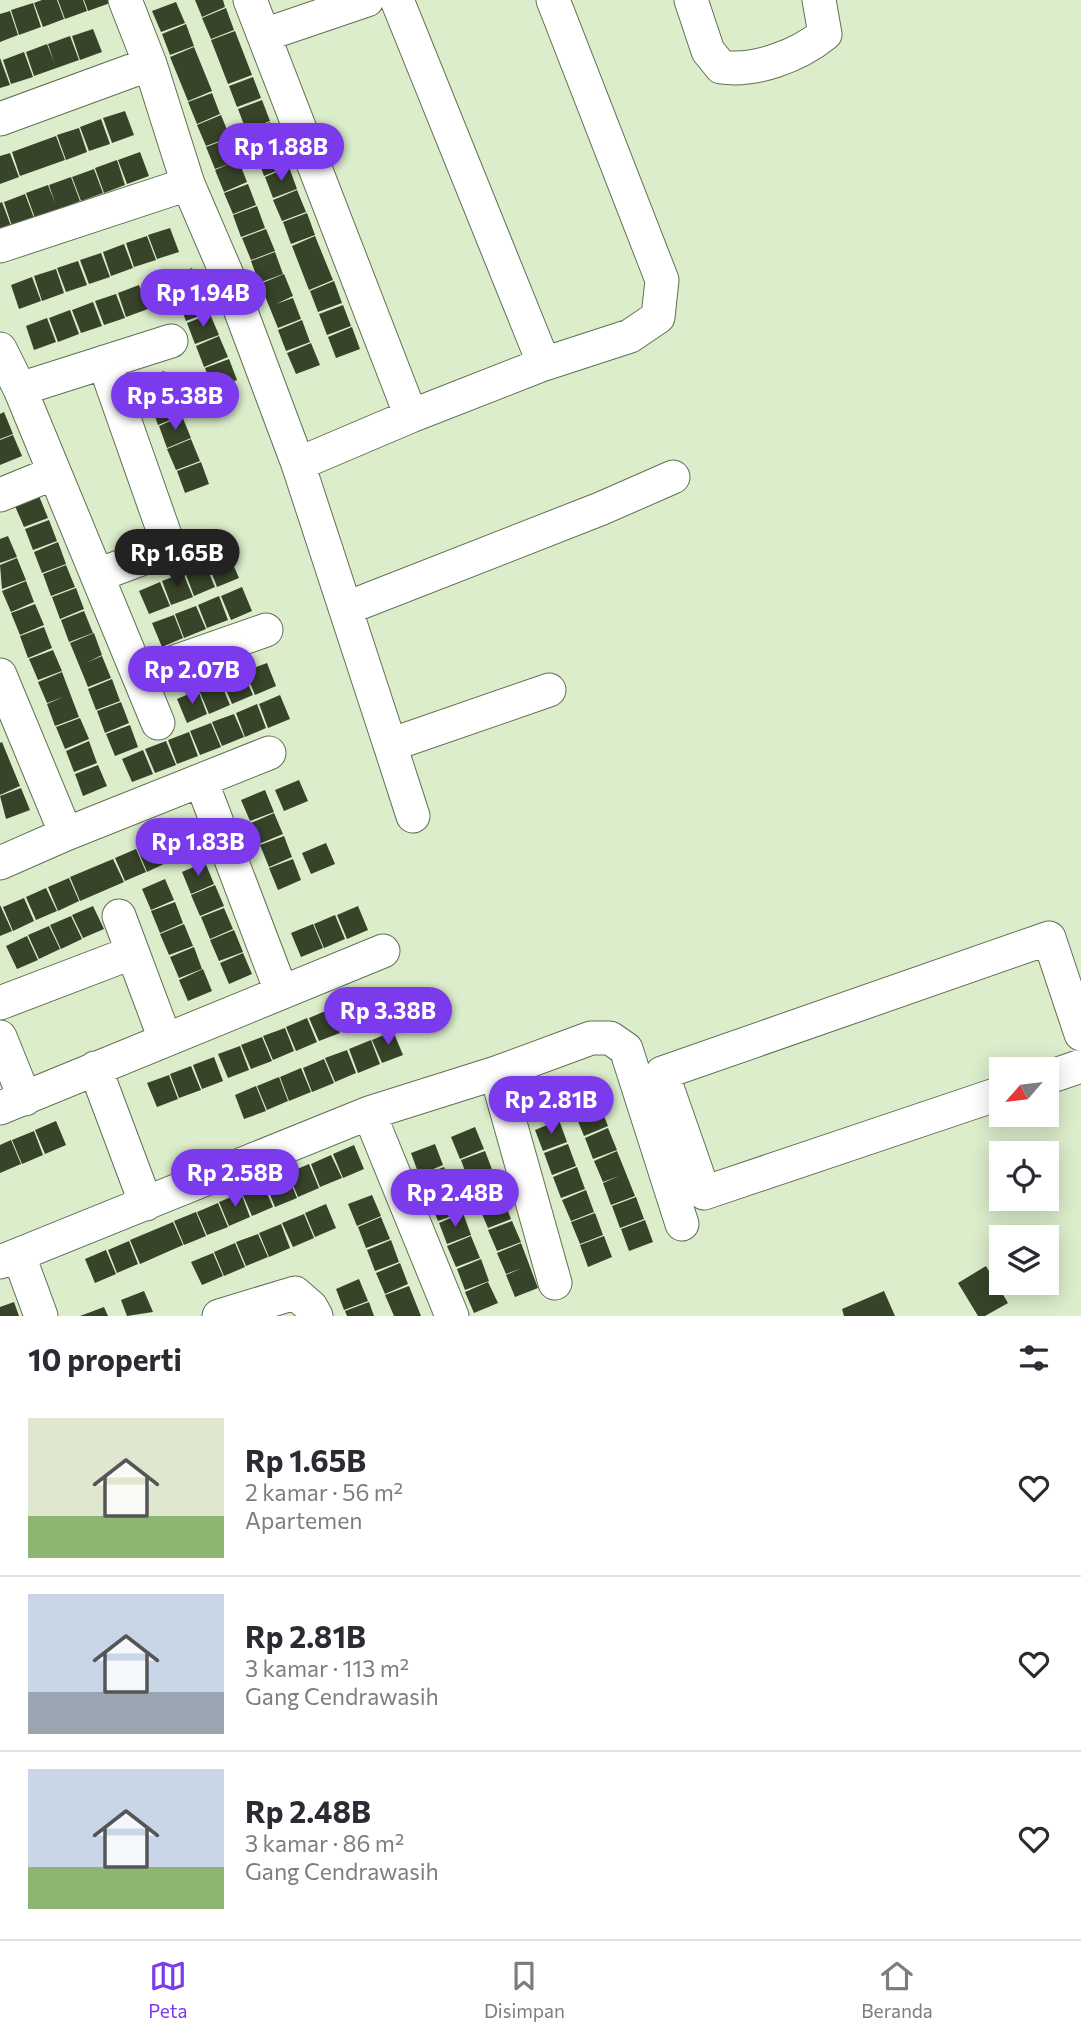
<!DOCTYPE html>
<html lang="id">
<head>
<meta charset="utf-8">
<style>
	:root { --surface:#fff; --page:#f7f7f7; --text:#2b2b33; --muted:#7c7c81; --line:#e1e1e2; --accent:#7c3aed }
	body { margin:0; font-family:Commissioner,sans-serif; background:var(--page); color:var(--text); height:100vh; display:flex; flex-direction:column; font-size:26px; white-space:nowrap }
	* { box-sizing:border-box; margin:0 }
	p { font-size:23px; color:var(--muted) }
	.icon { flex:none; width:38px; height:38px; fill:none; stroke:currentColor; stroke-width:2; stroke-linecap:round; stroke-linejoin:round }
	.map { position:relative; height:1316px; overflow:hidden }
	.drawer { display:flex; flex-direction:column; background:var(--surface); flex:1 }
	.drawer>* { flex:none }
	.needle { width:46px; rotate:242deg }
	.buttons { position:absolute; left:989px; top:1057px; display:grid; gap:14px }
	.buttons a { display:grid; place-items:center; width:70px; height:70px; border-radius:0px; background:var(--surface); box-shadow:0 4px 18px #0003; font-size:35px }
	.price { position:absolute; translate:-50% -60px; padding:0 16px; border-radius:24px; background:var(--accent); color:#fff; font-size:23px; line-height:46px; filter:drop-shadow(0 2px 4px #0008) }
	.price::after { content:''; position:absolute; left:50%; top:42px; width:21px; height:16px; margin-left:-10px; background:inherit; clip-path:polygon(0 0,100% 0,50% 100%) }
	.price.active { background:#222; color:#fff }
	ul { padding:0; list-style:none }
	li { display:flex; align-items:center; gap:21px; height:175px; padding:0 28px }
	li+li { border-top:2px solid var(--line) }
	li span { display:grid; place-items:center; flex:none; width:196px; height:140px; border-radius:0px; color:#555 }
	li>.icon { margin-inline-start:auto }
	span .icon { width:84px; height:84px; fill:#fffc; stroke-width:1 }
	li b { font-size:30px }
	h2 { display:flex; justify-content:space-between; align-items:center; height:84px; padding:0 28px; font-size:30px }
	.tabs { display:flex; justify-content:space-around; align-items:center; height:98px; border-top:2px solid var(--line); background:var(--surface); font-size:19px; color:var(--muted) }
	.tabs a { display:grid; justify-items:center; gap:4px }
	.tabs .active { color:var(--accent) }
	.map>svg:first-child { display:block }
	.building { fill:#374429 }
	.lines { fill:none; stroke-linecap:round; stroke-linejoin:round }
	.minor-casing { stroke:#617053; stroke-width:35 }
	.minor { stroke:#fff; stroke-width:33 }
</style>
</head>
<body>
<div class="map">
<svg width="1081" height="1316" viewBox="0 0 1081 1316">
	<rect width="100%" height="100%" fill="#dbedcb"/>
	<path class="building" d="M 42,0 L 57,0 L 64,19 L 43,27 L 34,3 Z
		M 58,0 L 83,0 L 87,11 L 65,19 Z
		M 84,0 L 109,0 L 110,3 L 88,11 Z
		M 195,0 L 223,0 L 225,7 L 202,17 Z
		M 176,2 L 185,23 L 161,32 L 152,11 Z
		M 33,3 L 41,27 L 19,35 L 11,10 Z
		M 226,8 L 234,30 L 211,39 L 202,18 Z
		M 10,11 L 18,35 L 0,42 L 0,14 Z
		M 186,24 L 194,46 L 170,55 L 162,34 Z
		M 93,29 L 102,52 L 80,60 L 72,36 Z
		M 235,31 L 252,75 L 228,84 L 211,40 Z
		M 70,36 L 79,60 L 34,76 L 26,52 L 47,44 L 54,62 L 48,44 Z
		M 194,47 L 212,91 L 188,101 L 170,57 Z
		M 24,52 L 33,77 L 11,84 L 3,60 Z
		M 0,58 L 10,85 L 0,88 Z
		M 253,77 L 261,98 L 237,107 L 229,86 Z
		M 212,93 L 220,114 L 197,124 L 188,102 Z
		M 262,100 L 270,121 L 246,130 L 238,109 Z
		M 125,111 L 134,135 L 112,143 L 103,118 Z
		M 221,115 L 230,137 L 206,146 L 197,125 Z
		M 101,119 L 110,144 L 89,151 L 80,127 Z
		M 270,122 L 279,144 L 255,153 L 247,132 Z
		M 79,128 L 87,152 L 66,160 L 57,135 Z
		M 56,136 L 65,160 L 20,176 L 12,152 Z
		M 230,138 L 247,182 L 224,192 L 215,170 L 231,163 L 215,169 L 206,147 Z
		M 280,145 L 288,166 L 264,176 L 256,154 Z
		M 140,152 L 149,176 L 127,184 L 118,160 Z
		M 10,153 L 19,177 L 0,184 L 0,156 Z
		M 117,160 L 125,185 L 104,193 L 95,168 Z
		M 289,167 L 297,189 L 273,198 L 265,177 Z
		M 94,169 L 103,193 L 81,201 L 72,177 Z
		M 71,177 L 80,201 L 35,218 L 26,193 L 48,185 L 55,203 L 49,185 Z
		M 248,184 L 256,205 L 233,214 L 224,193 Z
		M 297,190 L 306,212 L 282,221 L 273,200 Z
		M 25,194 L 34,218 L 12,226 L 4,202 Z
		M 2,202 L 11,226 L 0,230 L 0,203 Z
		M 257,206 L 265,228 L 241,237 L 233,215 Z
		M 307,213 L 315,235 L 291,244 L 283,222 Z
		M 170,228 L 179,252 L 157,259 L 148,235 Z
		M 266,229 L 275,251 L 251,260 L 242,238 Z
		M 147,236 L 156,260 L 134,267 L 126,243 Z
		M 315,236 L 333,280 L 309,290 L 292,246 Z
		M 124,244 L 133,268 L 111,276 L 103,252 Z
		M 275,252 L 283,274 L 259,283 L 251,261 Z
		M 101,253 L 110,277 L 89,284 L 80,260 Z
		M 78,261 L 87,285 L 66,292 L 57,268 Z
		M 192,268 L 201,289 L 177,298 L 168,277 Z
		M 56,269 L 64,293 L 42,301 L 34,276 Z
		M 284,274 L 293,296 L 276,304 L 293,298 L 301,319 L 278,328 L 260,284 Z
		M 32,277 L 41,301 L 19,309 L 11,285 Z
		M 162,277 L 171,301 L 150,309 L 141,285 Z
		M 334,281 L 342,303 L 318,312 L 310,291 Z
		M 139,285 L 148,309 L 126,317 L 118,293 Z
		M 202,290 L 210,312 L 186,321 L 178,300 Z
		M 116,294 L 125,318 L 104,325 L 95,301 Z
		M 93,302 L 102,326 L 81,333 L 72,310 Z
		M 343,305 L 351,326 L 327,335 L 319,314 Z
		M 70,310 L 79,334 L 58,342 L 49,318 Z
		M 210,314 L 219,335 L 195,344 L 187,323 Z
		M 47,318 L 56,342 L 34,350 L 26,326 Z
		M 302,320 L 310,342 L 286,351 L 278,330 Z
		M 352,327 L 360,349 L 336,358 L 328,337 Z
		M 219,336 L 228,357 L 204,367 L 196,346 Z
		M 311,343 L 320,365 L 296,374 L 287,353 Z
		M 229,359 L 237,380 L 213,389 L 205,368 Z
		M 164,371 L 173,392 L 149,402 L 140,380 Z
		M 173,394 L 182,415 L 158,425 L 150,403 Z
		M 4,412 L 13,434 L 0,439 L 0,414 Z
		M 182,416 L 191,438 L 167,448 L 159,426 Z
		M 13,435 L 22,456 L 0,465 L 0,440 Z
		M 191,439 L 200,461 L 176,470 L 167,449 Z
		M 201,462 L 209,484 L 185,493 L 177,471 Z
		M 39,496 L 48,518 L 24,527 L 15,506 Z
		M 49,520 L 57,541 L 33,550 L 25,529 Z
		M 8,536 L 17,557 L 0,563 L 0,539 Z
		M 58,542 L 66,564 L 42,573 L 34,552 Z
		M 229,555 L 239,578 L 217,587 L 208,563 Z
		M 17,558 L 26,580 L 2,589 L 0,565 Z
		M 205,564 L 215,587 L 194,596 L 185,572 Z
		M 66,565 L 75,587 L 51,596 L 43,574 Z
		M 183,573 L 193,597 L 171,605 L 162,581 Z
		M 26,581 L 34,602 L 11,612 L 2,591 Z
		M 160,582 L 170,606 L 149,614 L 139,591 Z
		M 242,587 L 252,611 L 231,620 L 221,596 Z
		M 76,588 L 84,609 L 60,619 L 52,597 Z
		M 219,596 L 228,620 L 207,628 L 198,605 Z
		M 35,604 L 44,625 L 20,635 L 11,613 Z
		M 196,606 L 206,629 L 184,638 L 175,614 Z
		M 84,611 L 93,633 L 69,642 L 61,620 Z
		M 174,615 L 183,638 L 162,647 L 152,623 Z
		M 44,627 L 52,648 L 28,658 L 20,636 Z
		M 94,633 L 102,655 L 86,663 L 102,656 L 111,678 L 88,687 L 70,643 Z
		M 53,650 L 62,671 L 38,680 L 29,659 Z
		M 267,663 L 276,686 L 255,695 L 245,671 Z
		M 62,672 L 79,717 L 55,726 L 47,704 L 63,697 L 47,703 L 38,682 Z
		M 243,672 L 253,695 L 232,704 L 222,680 Z
		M 112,679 L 120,701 L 96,710 L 88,689 Z
		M 220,681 L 230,705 L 209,714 L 199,690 Z
		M 198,690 L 207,714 L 187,723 L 177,699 Z
		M 280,695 L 290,719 L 268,728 L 259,704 Z
		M 121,702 L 129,723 L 105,733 L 97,711 Z
		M 257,704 L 266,728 L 245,737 L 236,713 Z
		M 234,714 L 244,737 L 222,746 L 212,722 Z
		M 80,718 L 89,739 L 65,749 L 56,727 Z
		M 211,723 L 221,747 L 200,755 L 190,731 Z
		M 130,725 L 138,747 L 115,756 L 106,734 Z
		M 189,732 L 198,756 L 177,764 L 168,740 Z
		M 89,741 L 97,763 L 74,772 L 66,751 Z
		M 166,741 L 176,765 L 155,773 L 145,749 Z
		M 2,742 L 20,786 L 0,795 L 0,743 Z
		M 143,750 L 153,774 L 132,782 L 122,759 Z
		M 98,765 L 107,786 L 83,796 L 75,774 Z
		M 299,780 L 308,801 L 284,811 L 275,790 Z
		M 21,788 L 30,810 L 6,819 L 0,796 Z
		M 265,790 L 274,812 L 250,821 L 241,800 Z
		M 274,813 L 283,834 L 259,844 L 251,823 Z
		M 203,819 L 213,843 L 192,852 L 182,829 Z
		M 180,829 L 191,853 L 170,862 L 164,852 L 168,862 L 147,872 L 137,848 Z
		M 284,836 L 292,857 L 269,867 L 260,845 Z
		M 326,843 L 335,864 L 311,874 L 302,853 Z
		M 136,849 L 146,872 L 125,881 L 115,858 Z
		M 113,859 L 124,882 L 80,901 L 70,877 Z
		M 293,859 L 301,880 L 278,890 L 269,868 Z
		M 205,862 L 214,884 L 191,894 L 182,872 Z
		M 69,878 L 79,901 L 58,911 L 48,887 Z
		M 165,879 L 174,900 L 151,910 L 142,889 Z
		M 215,885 L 224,906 L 200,916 L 191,895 Z
		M 46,888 L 57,911 L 36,920 L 26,897 Z
		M 24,898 L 34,921 L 13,931 L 3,907 Z
		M 175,902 L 183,923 L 160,933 L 151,911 Z
		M 0,905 L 12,931 L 0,936 Z
		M 93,906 L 104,929 L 83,938 L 72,915 Z
		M 358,906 L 368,930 L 347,939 L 337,915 Z
		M 224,908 L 233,929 L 210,939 L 201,917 Z
		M 335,915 L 345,939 L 324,948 L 314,924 Z
		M 71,916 L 82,939 L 61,949 L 50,925 Z
		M 184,924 L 193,946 L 169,955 L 160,934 Z
		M 313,924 L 323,948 L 301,957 L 291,933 Z
		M 49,926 L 60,949 L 39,959 L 28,935 Z
		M 234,930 L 243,952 L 219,961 L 210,940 Z
		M 27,936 L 38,960 L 17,969 L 6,946 Z
		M 194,947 L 202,969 L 179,978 L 170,957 Z
		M 243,953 L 252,974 L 229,984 L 220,963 Z
		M 203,969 L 212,991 L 188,1001 L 179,980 Z
		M 377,990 L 386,1014 L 365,1022 L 355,999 Z
		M 354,999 L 363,1023 L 342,1032 L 333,1008 Z
		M 330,1009 L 340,1033 L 319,1041 L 309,1018 Z
		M 307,1018 L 317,1042 L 296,1051 L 286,1027 Z
		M 285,1028 L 294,1051 L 273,1060 L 263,1036 Z
		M 393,1031 L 403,1055 L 382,1063 L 372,1040 Z
		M 262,1037 L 272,1061 L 251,1069 L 241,1045 Z
		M 371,1040 L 380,1064 L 358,1073 L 349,1049 Z
		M 240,1046 L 249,1070 L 228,1078 L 218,1054 Z
		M 347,1050 L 356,1073 L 335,1082 L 325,1058 Z
		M 214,1057 L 223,1081 L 202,1089 L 193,1065 Z
		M 324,1059 L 334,1083 L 312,1092 L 303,1068 Z
		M 191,1066 L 201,1090 L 179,1098 L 170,1074 Z
		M 301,1068 L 311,1092 L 289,1101 L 280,1077 Z
		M 169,1075 L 178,1099 L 157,1107 L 147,1083 Z
		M 279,1077 L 288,1101 L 267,1110 L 257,1086 Z
		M 256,1086 L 266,1111 L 244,1119 L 235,1095 Z
		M 599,1104 L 608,1126 L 584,1136 L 575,1114 Z
		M 559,1120 L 567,1142 L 543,1151 L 535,1130 Z
		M 56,1121 L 66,1145 L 45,1154 L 35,1130 Z
		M 475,1127 L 484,1149 L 460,1159 L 451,1137 Z
		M 608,1128 L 617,1150 L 593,1159 L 585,1138 Z
		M 34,1131 L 43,1155 L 22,1164 L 12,1140 Z
		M 11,1140 L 21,1164 L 0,1173 L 0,1145 Z
		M 435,1144 L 443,1165 L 419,1175 L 411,1153 Z
		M 568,1144 L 576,1166 L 552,1175 L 544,1153 Z
		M 354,1145 L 364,1169 L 343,1178 L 333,1154 Z
		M 485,1151 L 493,1172 L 469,1182 L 461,1160 Z
		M 617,1151 L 635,1196 L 611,1205 L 603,1183 L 619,1176 L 603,1182 L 594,1161 Z
		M 331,1155 L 342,1178 L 320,1187 L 311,1164 Z
		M 309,1164 L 319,1188 L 298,1197 L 288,1173 Z
		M 444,1167 L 453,1188 L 429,1197 L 420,1176 Z
		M 577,1167 L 585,1189 L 561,1198 L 553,1177 Z
		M 287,1173 L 297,1198 L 275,1207 L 265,1182 Z
		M 494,1175 L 502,1196 L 479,1205 L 470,1184 Z
		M 263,1184 L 273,1207 L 252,1216 L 242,1193 Z
		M 586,1190 L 594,1212 L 571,1221 L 562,1200 Z
		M 453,1191 L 462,1212 L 438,1221 L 429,1200 Z
		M 241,1193 L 250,1217 L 229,1226 L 219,1202 Z
		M 372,1195 L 381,1216 L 357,1226 L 348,1204 Z
		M 636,1197 L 644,1219 L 620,1228 L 612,1206 Z
		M 503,1198 L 511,1219 L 488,1228 L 479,1207 Z
		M 218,1203 L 228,1227 L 207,1235 L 197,1212 Z
		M 326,1204 L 336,1228 L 315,1237 L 305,1213 Z
		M 196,1212 L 206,1236 L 184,1245 L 174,1221 Z
		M 463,1213 L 471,1235 L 447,1244 L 439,1223 Z
		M 595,1213 L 603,1235 L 580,1244 L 571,1222 Z
		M 304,1214 L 314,1238 L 293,1247 L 282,1223 Z
		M 381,1217 L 390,1239 L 366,1248 L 358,1227 Z
		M 645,1220 L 653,1242 L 629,1251 L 621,1229 Z
		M 512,1221 L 521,1242 L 497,1251 L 488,1230 Z
		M 173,1222 L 183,1245 L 140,1264 L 130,1240 Z
		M 281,1224 L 290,1248 L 269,1257 L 259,1233 Z
		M 258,1234 L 268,1257 L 246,1266 L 236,1242 Z
		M 471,1236 L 480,1258 L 456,1267 L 447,1246 Z
		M 604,1236 L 612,1257 L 588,1267 L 580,1245 Z
		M 391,1240 L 399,1262 L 375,1271 L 367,1250 Z
		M 129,1241 L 138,1264 L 117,1273 L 108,1250 Z
		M 235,1243 L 245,1267 L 224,1276 L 214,1252 Z
		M 521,1243 L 538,1288 L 515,1297 L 506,1275 L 522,1268 L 506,1274 L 497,1253 Z
		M 106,1250 L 116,1274 L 95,1283 L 85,1259 Z
		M 213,1253 L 223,1276 L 202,1285 L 191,1262 Z
		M 481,1259 L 489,1281 L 465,1290 L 457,1269 Z
		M 400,1263 L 408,1284 L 385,1294 L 376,1273 Z
		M 986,1266 L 1008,1303 L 985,1316 L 978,1316 L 958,1283 Z
		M 359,1279 L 368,1301 L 344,1310 L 336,1289 Z
		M 488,1282 L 498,1303 L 474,1313 L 465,1292 Z
		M 409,1286 L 421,1316 L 394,1316 L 385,1295 Z
		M 144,1291 L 153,1312 L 127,1316 L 121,1300 Z
		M 884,1291 L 895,1316 L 844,1316 L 842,1309 Z
		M 14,1302 L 19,1316 L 0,1316 L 0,1307 Z
		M 369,1302 L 374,1316 L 347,1316 L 345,1311 Z
		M 104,1307 L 108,1316 L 80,1316 Z"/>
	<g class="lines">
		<g class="minor-casing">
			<path id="minor" d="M 125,0 L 150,64 L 188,184 L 228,277 L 298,464 L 390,745
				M 250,0 L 411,416 L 298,464
				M 397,0 L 544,364
				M 691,0 L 708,51 L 721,67 C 755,72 798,56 825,34 L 819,0
				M 264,35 L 367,0
				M 0,119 L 150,64
				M 0,246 L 188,184
				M 0,349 L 20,389 L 158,723
				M 20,389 L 171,341
				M 411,416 L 544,364 L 630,336 L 658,317 L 662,280 L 553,0
				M 0,495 L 54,473
				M 98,575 L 157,553 L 165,546 L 166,538 L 104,362
				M 347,608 L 600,509 L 673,477
				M 140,674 L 266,630
				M 0,675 L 66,834 L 0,863
				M 202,783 L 281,991
				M 413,816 L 390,745 L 549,690
				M 66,834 L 269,753
				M 119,916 L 165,1039
				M 0,1003 L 131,953
				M 0,1037 L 25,1099
				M 95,1068 L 146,1204
				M 496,1073 L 555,1283
				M 1046,1078 L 1081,1066
				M 1001,1093 L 704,1193 L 662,1073 L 1049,938 L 1081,1034
				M 0,1108 L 383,951
				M 369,1113 L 452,1316
				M 19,1256 L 41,1316
				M 0,1262 L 369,1113 L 496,1073 L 591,1038 L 610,1038 L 626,1049 L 682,1224
				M 219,1316 L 295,1293 L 311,1307 L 316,1316"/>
		</g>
		<use href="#minor" class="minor"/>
	</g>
</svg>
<div class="buttons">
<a><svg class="needle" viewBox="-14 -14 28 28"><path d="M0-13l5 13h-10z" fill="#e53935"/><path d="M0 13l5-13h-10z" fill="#7c7c81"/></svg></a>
<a><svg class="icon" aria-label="locate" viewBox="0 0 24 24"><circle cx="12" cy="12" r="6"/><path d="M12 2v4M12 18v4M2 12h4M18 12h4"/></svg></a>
<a><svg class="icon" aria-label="layers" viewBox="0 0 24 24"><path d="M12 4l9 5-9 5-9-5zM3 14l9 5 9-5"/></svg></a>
</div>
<b class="price" style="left:281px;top:183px">Rp 1.88B</b>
<b class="price" style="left:203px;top:329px">Rp 1.94B</b>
<b class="price" style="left:175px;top:432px">Rp 5.38B</b>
<b class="price active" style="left:177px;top:589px">Rp 1.65B</b>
<b class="price" style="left:192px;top:706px">Rp 2.07B</b>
<b class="price" style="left:198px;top:878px">Rp 1.83B</b>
<b class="price" style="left:388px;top:1047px">Rp 3.38B</b>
<b class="price" style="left:551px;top:1136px">Rp 2.81B</b>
<b class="price" style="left:235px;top:1209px">Rp 2.58B</b>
<b class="price" style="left:455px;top:1229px">Rp 2.48B</b>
</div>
<section class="drawer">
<h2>10 properti<svg class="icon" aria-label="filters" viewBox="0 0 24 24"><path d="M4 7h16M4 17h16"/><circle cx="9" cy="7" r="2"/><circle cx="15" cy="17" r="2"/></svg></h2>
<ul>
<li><span style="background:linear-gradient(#dfe7d0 70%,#8fb573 0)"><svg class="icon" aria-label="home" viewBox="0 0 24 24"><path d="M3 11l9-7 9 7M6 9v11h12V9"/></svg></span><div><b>Rp 1.65B</b><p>2 kamar · 56 m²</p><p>Apartemen</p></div><svg class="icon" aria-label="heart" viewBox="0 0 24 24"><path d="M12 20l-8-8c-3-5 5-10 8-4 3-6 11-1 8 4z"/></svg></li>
<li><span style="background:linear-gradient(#c9d6e8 70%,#9aa5b1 0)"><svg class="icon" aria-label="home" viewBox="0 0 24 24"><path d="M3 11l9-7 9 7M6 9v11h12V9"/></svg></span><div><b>Rp 2.81B</b><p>3 kamar · 113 m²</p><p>Gang Cendrawasih</p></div><svg class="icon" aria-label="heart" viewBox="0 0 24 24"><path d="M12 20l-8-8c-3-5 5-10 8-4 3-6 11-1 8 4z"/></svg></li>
<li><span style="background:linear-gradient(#c9d6e8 70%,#8fb573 0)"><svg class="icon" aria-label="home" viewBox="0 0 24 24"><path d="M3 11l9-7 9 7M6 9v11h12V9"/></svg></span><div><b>Rp 2.48B</b><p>3 kamar · 86 m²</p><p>Gang Cendrawasih</p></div><svg class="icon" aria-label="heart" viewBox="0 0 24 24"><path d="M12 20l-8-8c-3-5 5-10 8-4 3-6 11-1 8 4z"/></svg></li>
</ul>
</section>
<nav class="tabs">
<a class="active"><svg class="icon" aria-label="map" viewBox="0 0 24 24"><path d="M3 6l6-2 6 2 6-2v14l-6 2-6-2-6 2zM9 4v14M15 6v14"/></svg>Peta</a>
<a><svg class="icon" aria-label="saved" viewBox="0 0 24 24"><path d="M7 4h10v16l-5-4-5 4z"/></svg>Disimpan</a>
<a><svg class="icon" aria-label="home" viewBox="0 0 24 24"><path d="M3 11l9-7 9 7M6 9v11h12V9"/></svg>Beranda</a>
</nav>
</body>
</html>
